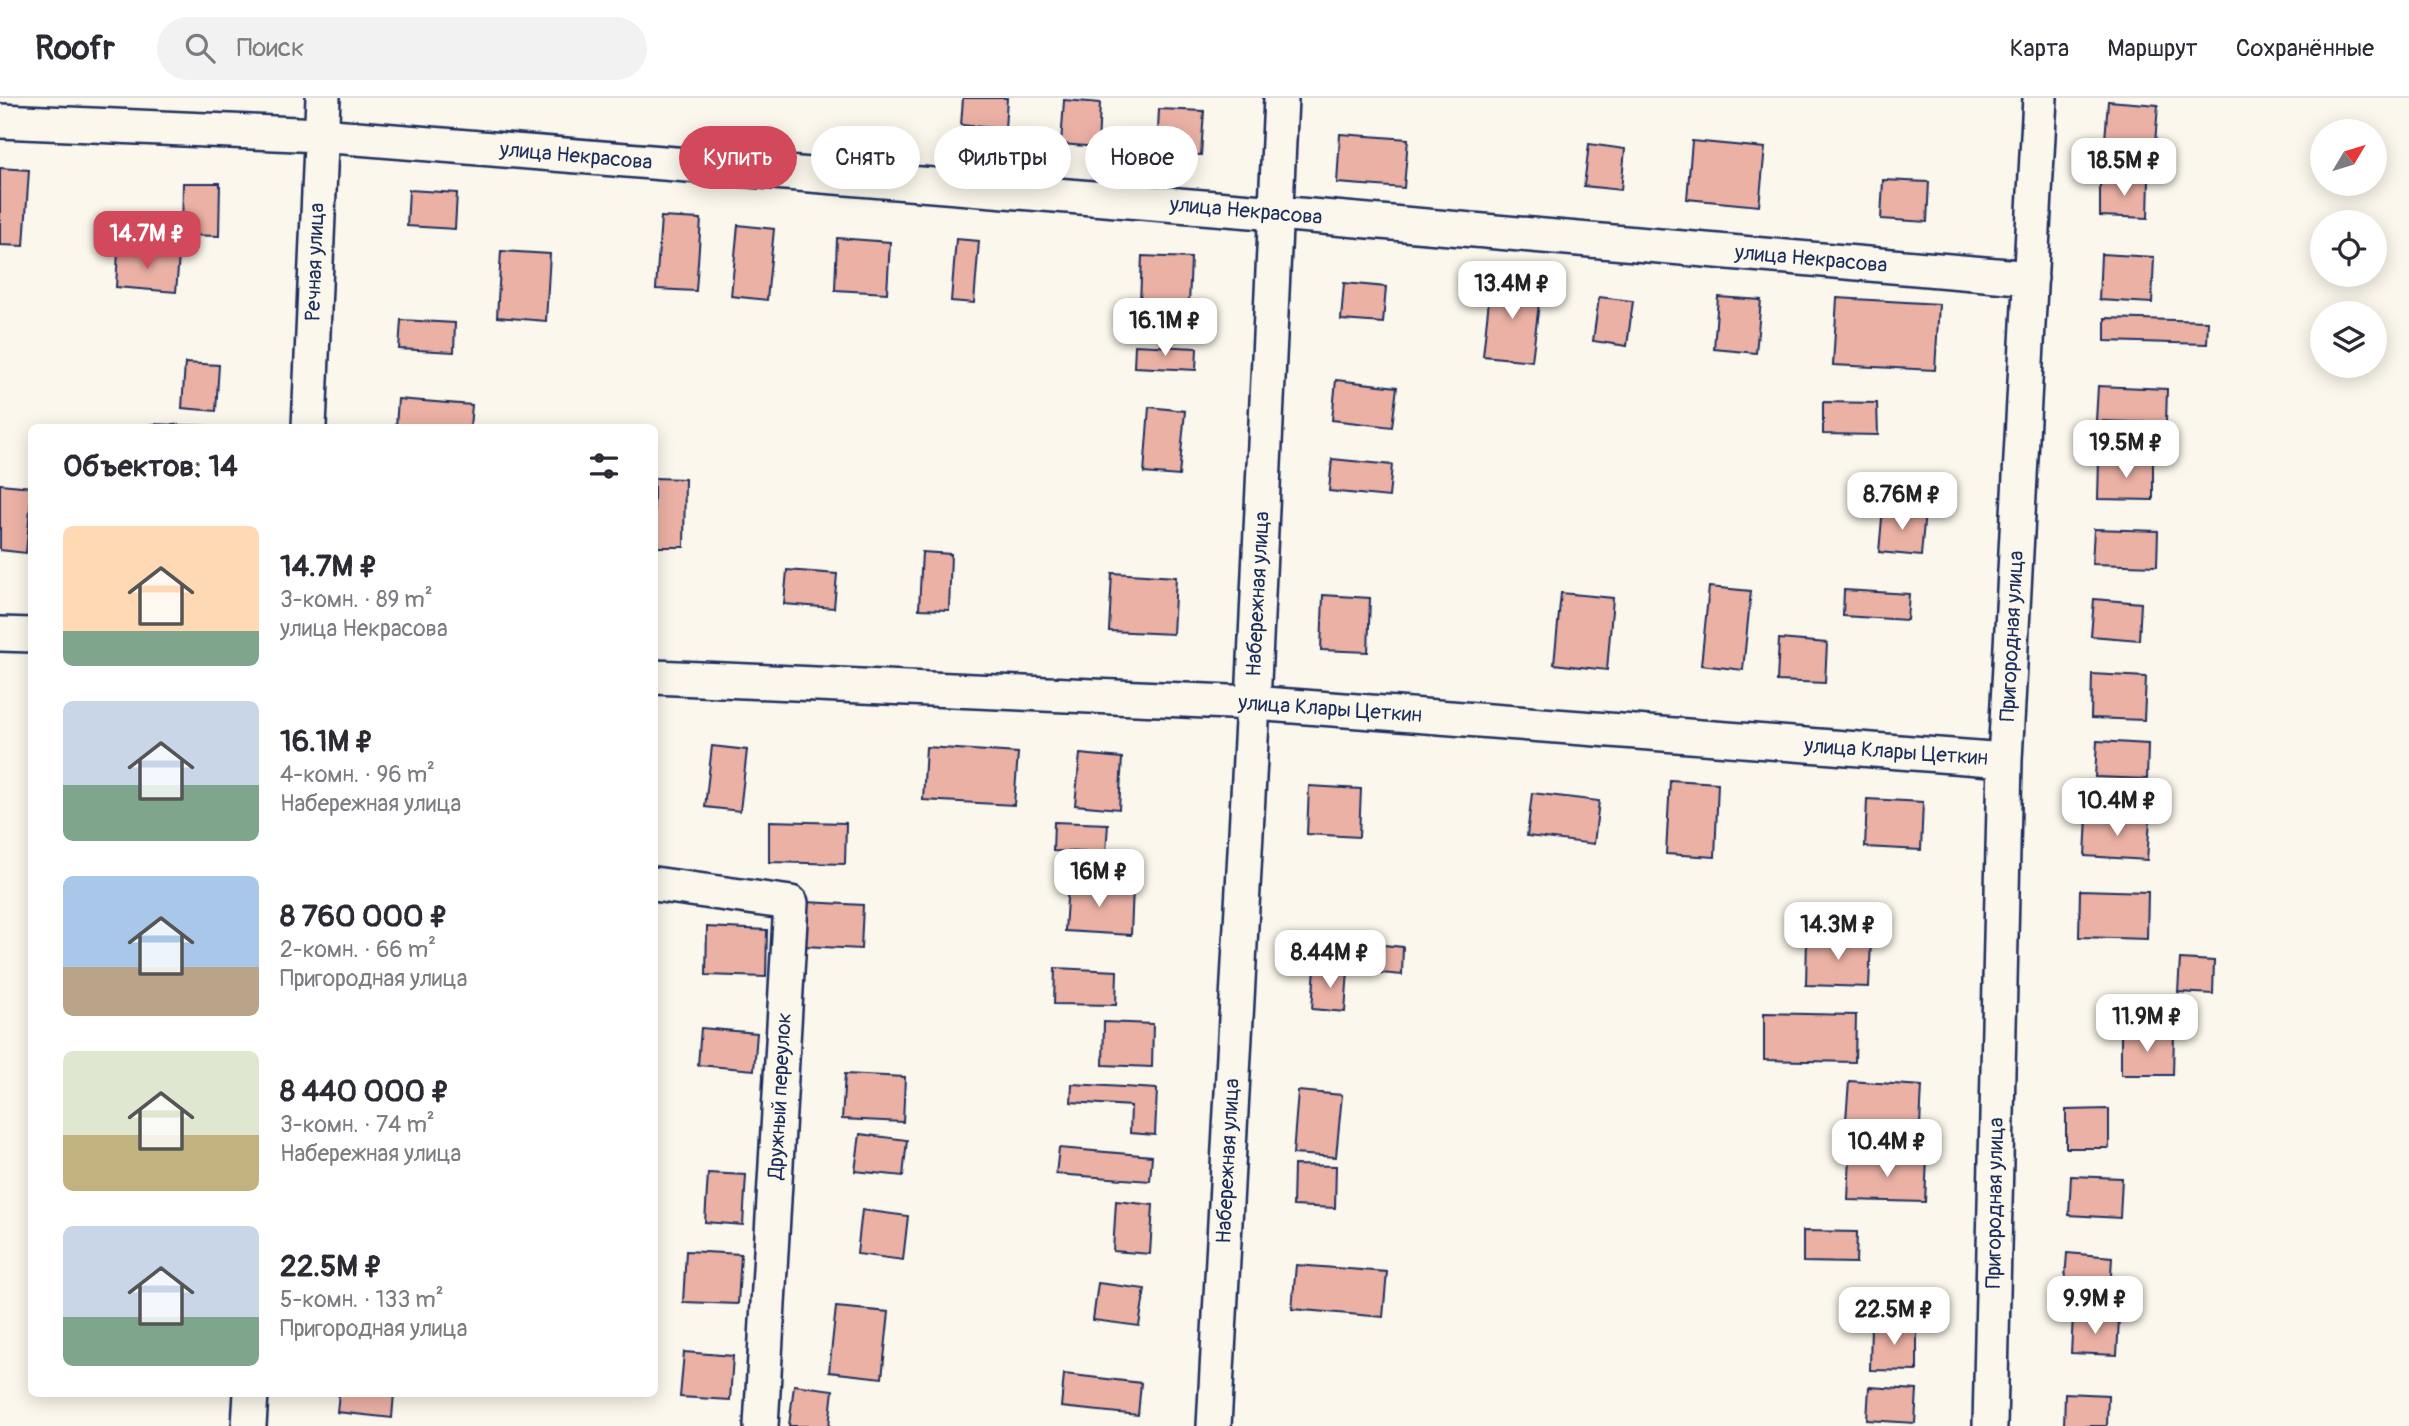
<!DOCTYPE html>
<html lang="ru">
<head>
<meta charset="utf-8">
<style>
	:root { --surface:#fff; --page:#f2f2f3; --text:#2b2b33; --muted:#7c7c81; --line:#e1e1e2; --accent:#d1495b }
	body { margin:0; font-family:Pangolin,sans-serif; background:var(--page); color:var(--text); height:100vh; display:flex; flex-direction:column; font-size:26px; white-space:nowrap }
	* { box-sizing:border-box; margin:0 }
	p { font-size:23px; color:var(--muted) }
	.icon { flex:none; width:38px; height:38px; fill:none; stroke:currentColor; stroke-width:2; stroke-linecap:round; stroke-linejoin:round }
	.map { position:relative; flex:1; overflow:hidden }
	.drawer { position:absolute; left:28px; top:326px; width:630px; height:973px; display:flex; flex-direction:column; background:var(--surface); border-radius:10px; box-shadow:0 4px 18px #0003 }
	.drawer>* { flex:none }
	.guide { position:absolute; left:679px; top:28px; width:665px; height:63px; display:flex; gap:14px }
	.needle { width:46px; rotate:52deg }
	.buttons { position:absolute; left:2310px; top:21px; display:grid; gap:14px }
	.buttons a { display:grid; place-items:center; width:77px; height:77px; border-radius:50%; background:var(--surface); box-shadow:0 4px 18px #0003; font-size:35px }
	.price { position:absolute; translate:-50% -60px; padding:0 16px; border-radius:14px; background:#fff; color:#222; font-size:23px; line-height:46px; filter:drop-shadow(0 2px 4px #0008) }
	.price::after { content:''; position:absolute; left:50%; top:42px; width:21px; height:16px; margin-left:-10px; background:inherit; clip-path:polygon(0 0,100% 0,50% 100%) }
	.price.active { background:var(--accent); color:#fff }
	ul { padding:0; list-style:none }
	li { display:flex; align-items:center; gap:21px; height:175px; padding:0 35px }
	li span { display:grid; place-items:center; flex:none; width:196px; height:140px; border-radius:10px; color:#555 }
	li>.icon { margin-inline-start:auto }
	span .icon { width:84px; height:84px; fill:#fffc; stroke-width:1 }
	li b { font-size:30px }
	h2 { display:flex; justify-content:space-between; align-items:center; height:84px; padding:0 35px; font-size:30px }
	.chip { padding:0 24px; border-radius:32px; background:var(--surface); box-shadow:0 4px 18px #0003; font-size:24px; line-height:63px }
	.chip.active { background:var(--accent); color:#fff }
	header { display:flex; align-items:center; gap:42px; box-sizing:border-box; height:98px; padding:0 35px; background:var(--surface); border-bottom:2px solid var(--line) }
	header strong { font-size:33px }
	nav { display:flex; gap:38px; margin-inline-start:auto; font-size:24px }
	.search { width:490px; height:63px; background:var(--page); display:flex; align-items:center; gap:18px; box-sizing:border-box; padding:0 24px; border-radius:38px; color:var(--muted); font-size:26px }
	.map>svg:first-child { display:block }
	.building { fill:#ebb1a5; stroke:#1b2f5e; stroke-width:2 }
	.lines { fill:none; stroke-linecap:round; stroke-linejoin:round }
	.street-casing { stroke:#1b2f5e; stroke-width:38 }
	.street { stroke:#fbf7ec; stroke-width:33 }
	.labels { text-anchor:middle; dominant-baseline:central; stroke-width:5; stroke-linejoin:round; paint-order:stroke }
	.street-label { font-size:21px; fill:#1b2f5e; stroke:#fbf7ec }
</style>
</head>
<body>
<header>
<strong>Roofr</strong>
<div class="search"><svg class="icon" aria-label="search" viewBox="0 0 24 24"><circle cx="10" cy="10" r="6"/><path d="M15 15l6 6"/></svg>Поиск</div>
<nav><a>Карта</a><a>Маршрут</a><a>Сохранённые</a></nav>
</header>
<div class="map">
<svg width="2409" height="1328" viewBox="0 0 2409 1328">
	<rect width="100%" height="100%" fill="#fbf7ec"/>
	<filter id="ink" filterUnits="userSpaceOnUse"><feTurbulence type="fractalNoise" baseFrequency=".0143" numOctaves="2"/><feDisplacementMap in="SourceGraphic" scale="14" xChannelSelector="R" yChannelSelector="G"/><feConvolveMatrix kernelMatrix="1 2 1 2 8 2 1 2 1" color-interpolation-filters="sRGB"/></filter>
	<g filter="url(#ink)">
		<path class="building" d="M 963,0 L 1007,0 L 1005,31 L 961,27 Z
			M 1064,2 L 1100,5 L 1098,49 L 1061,46 Z
			M 2108,3 L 2158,7 L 2155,46 L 2105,42 Z
			M 1159,11 L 1204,13 L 1201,57 L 1157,55 Z
			M 1340,36 L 1408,41 L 1404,90 L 1337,85 Z
			M 1692,43 L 1765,50 L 1759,108 L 1687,101 Z
			M 1589,46 L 1625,51 L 1621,92 L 1584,88 Z
			M 0,70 L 29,72 L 24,148 L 0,147 Z
			M 2100,81 L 2149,81 L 2148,120 L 2100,118 Z
			M 1883,82 L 1929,84 L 1927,124 L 1881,121 Z
			M 183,85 L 220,85 L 219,138 L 182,137 Z
			M 409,92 L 457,95 L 455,131 L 407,128 Z
			M 661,119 L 701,121 L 696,193 L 656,191 Z
			M 738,127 L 774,131 L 767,202 L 731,198 Z
			M 837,140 L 890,144 L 887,195 L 835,192 Z
			M 956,141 L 979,143 L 974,205 L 951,203 Z
			M 118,153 L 179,158 L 176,194 L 116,189 Z
			M 501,153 L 550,156 L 546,223 L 497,219 Z
			M 2101,156 L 2154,159 L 2152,205 L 2099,202 Z
			M 1142,158 L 1191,160 L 1189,207 L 1140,204 Z
			M 1491,183 L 1541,189 L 1532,263 L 1483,258 Z
			M 1344,185 L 1386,189 L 1383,225 L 1341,222 Z
			M 1599,199 L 1633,203 L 1627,248 L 1593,243 Z
			M 1718,199 L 1761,202 L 1756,255 L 1714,251 Z
			M 1837,200 L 1939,206 L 1935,272 L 1833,267 Z
			M 2105,220 L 2208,223 L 2207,246 L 2105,243 Z
			M 401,222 L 455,225 L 454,254 L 399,251 Z
			M 1135,247 L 1197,250 L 1196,272 L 1134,269 Z
			M 185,265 L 219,267 L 216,313 L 182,310 Z
			M 1336,282 L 1397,289 L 1392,329 L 1332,322 Z
			M 2098,288 L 2167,291 L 2166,325 L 2096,323 Z
			M 398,301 L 472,307 L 470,329 L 396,329 Z
			M 1823,304 L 1877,305 L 1878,337 L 1823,336 Z
			M 1149,309 L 1185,313 L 1179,378 L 1144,375 Z
			M 151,326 L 209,328 L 209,329 L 151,329 Z
			M 1332,361 L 1392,367 L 1389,399 L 1329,393 Z
			M 2099,361 L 2153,362 L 2153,402 L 2098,401 Z
			M 654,380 L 685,381 L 684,449 L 654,449 Z
			M 0,386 L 32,389 L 26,455 L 0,452 Z
			M 1883,409 L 1925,413 L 1921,458 L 1879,454 Z
			M 2094,431 L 2158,433 L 2157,468 L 2092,466 Z
			M 922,454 L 951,456 L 949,512 L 919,511 Z
			M 787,472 L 837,476 L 834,510 L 784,506 Z
			M 1112,475 L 1176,479 L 1173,536 L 1109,533 Z
			M 1709,489 L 1751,493 L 1743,572 L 1701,567 Z
			M 1844,492 L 1909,496 L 1907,522 L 1843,518 Z
			M 1561,495 L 1613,500 L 1607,572 L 1554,566 Z
			M 1323,497 L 1370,500 L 1368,554 L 1321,552 Z
			M 2094,501 L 2141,505 L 2139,542 L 2091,538 Z
			M 1779,541 L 1827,545 L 1825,585 L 1777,583 Z
			M 2092,576 L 2146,579 L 2144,622 L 2091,620 Z
			M 2097,643 L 2148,646 L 2147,681 L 2095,679 Z
			M 712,648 L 747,652 L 740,713 L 705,709 Z
			M 926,649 L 1018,655 L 1014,707 L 923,702 Z
			M 1080,656 L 1122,660 L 1119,711 L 1075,707 Z
			M 1670,682 L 1718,685 L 1715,759 L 1666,756 Z
			M 1309,688 L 1361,691 L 1359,739 L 1307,736 Z
			M 1532,695 L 1599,703 L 1594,746 L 1527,738 Z
			M 1867,701 L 1923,704 L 1921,752 L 1865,749 Z
			M 2087,718 L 2150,721 L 2147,762 L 2085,758 Z
			M 769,723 L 846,725 L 845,766 L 769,764 Z
			M 1054,724 L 1108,726 L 1106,755 L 1053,753 Z
			M 1068,785 L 1133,789 L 1131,837 L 1065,833 Z
			M 2080,792 L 2148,794 L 2147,841 L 2079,839 Z
			M 806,804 L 863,807 L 861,851 L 804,848 Z
			M 707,829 L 767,832 L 766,879 L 706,877 Z
			M 1807,839 L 1871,842 L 1869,889 L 1806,887 Z
			M 1362,845 L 1403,849 L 1402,877 L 1359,873 Z
			M 2180,861 L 2214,863 L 2213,896 L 2178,894 Z
			M 1315,869 L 1348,872 L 1345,914 L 1312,911 Z
			M 1055,870 L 1117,873 L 1116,907 L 1054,906 Z
			M 1764,915 L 1856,917 L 1855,964 L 1764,962 Z
			M 1104,924 L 1153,926 L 1152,969 L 1103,967 Z
			M 701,930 L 757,935 L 754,972 L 698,967 Z
			M 2121,935 L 2174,936 L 2173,977 L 2121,977 Z
			M 845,976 L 905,979 L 903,1024 L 842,1021 Z
			M 1849,983 L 1922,988 L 1920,1028 L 1846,1022 Z
			M 1072,986 L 1157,991 L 1155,1037 L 1130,1035 L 1131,1008 L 1071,1004 Z
			M 1298,993 L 1342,997 L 1336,1059 L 1293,1056 Z
			M 2109,1011 L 2109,1050 L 2066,1050 L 2066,1012 Z
			M 860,1036 L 907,1042 L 903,1078 L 855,1073 Z
			M 1059,1050 L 1152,1058 L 1150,1083 L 1056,1076 Z
			M 1850,1057 L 1927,1060 L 1925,1104 L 1848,1102 Z
			M 1294,1067 L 1336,1068 L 1335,1110 L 1293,1108 Z
			M 708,1075 L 746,1077 L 743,1127 L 705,1124 Z
			M 2071,1078 L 2122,1080 L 2120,1120 L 2069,1117 Z
			M 1116,1103 L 1153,1107 L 1150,1156 L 1113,1153 Z
			M 862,1112 L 908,1118 L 903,1162 L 857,1156 Z
			M 1803,1133 L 1857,1134 L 1856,1165 L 1803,1164 Z
			M 686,1153 L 741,1156 L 738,1206 L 683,1204 Z
			M 2067,1155 L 2112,1159 L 2110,1196 L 2064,1193 Z
			M 1296,1167 L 1387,1174 L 1383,1219 L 1292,1211 Z
			M 1098,1185 L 1145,1191 L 1139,1228 L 1093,1222 Z
			M 836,1209 L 889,1214 L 882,1280 L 829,1274 Z
			M 2073,1218 L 2119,1221 L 2117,1257 L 2071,1255 Z
			M 1871,1225 L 1917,1226 L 1917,1273 L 1870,1272 Z
			M 684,1254 L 733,1258 L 730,1302 L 680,1299 Z
			M 1064,1276 L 1141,1285 L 1138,1317 L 1061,1309 Z
			M 794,1287 L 833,1292 L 829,1328 L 789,1328 Z
			M 1869,1289 L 1917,1292 L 1915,1325 L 1867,1322 Z
			M 339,1295 L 394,1295 L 392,1320 L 337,1314 Z
			M 2065,1295 L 2108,1297 L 2107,1328 L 2064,1328 Z"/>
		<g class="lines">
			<g class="street-casing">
				<path id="street" d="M 0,23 L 320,37 L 1276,115 L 2031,180
					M 309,329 L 323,0
					M 0,536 L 32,537
					M 654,579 L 1253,605 L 2005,662
					M 654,786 L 791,805 L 761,1328
					M 249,1328 L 251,1295
					M 1214,1328 L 1253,605 L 1281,0
					M 1990,1328 L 2005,662 L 2040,0"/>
			</g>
			<use href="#street" class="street"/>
		</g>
	</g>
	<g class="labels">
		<g class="street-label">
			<text transform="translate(576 58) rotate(5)">улица Некрасова</text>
			<text transform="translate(1246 113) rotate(5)">улица Некрасова</text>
			<text transform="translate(1811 161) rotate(5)">улица Некрасова</text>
			<text transform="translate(315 164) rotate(-88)">Речная улица</text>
			<text transform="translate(1258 496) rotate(-87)">Набережная улица</text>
			<text transform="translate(2012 538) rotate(-87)">Пригородная улица</text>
			<text transform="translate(1330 611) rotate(4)">улица Клары Цеткин</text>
			<text transform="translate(1896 654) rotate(4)">улица Клары Цеткин</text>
			<text transform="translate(780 998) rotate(-87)">Дружный переулок</text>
			<text transform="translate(1228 1063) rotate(-87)">Набережная улица</text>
			<text transform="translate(1995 1105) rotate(-89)">Пригородная улица</text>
		</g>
	</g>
</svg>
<div class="buttons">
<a><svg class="needle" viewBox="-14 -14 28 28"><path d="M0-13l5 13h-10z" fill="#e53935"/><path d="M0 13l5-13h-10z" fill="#7c7c81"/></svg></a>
<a><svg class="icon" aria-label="locate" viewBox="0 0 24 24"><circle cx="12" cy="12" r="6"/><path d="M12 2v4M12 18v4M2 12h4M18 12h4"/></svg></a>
<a><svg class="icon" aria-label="layers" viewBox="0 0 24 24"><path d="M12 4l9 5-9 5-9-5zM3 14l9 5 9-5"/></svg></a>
</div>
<b class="price" style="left:2124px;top:100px">18.5M ₽</b>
<b class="price active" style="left:147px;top:173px">14.7M ₽</b>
<b class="price" style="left:1512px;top:223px">13.4M ₽</b>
<b class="price" style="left:1165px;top:260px">16.1M ₽</b>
<b class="price" style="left:2126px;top:382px">19.5M ₽</b>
<b class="price" style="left:1902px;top:434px">8.76M ₽</b>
<b class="price" style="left:2117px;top:740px">10.4M ₽</b>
<b class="price" style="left:1099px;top:811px">16M ₽</b>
<b class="price" style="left:1838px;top:864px">14.3M ₽</b>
<b class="price" style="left:1330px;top:892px">8.44M ₽</b>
<b class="price" style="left:2147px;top:956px">11.9M ₽</b>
<b class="price" style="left:1887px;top:1081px">10.4M ₽</b>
<b class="price" style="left:2095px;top:1238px">9.9M ₽</b>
<b class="price" style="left:1894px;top:1249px">22.5M ₽</b>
<div class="guide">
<a class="chip active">Купить</a>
<a class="chip">Снять</a>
<a class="chip">Фильтры</a>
<a class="chip">Новое</a>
</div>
<section class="drawer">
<h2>Объектов: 14<svg class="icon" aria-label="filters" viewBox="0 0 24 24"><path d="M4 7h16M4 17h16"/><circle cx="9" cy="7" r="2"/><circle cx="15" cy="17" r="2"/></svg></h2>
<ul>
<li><span style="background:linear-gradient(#ffd9b3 75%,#7fa58c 0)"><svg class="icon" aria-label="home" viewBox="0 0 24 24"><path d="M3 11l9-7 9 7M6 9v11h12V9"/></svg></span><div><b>14.7M ₽</b><p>3-комн. · 89 m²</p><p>улица Некрасова</p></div></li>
<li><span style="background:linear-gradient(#c9d6e8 60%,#7fa58c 0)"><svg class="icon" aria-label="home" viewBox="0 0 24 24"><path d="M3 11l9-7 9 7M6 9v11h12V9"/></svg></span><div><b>16.1M ₽</b><p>4-комн. · 96 m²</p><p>Набережная улица</p></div></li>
<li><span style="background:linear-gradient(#a9c7e8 65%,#b9a48a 0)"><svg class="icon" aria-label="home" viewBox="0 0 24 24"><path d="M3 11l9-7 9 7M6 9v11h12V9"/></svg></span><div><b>8 760 000 ₽</b><p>2-комн. · 66 m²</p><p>Пригородная улица</p></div></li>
<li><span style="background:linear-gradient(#dfe7d0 60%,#c2b280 0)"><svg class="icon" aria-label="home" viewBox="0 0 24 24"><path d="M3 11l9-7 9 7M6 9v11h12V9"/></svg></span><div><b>8 440 000 ₽</b><p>3-комн. · 74 m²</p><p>Набережная улица</p></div></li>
<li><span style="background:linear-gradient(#c9d6e8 65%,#7fa58c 0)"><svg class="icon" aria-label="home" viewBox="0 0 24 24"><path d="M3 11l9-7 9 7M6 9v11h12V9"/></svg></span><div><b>22.5M ₽</b><p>5-комн. · 133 m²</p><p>Пригородная улица</p></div></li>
</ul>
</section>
</div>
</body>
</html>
